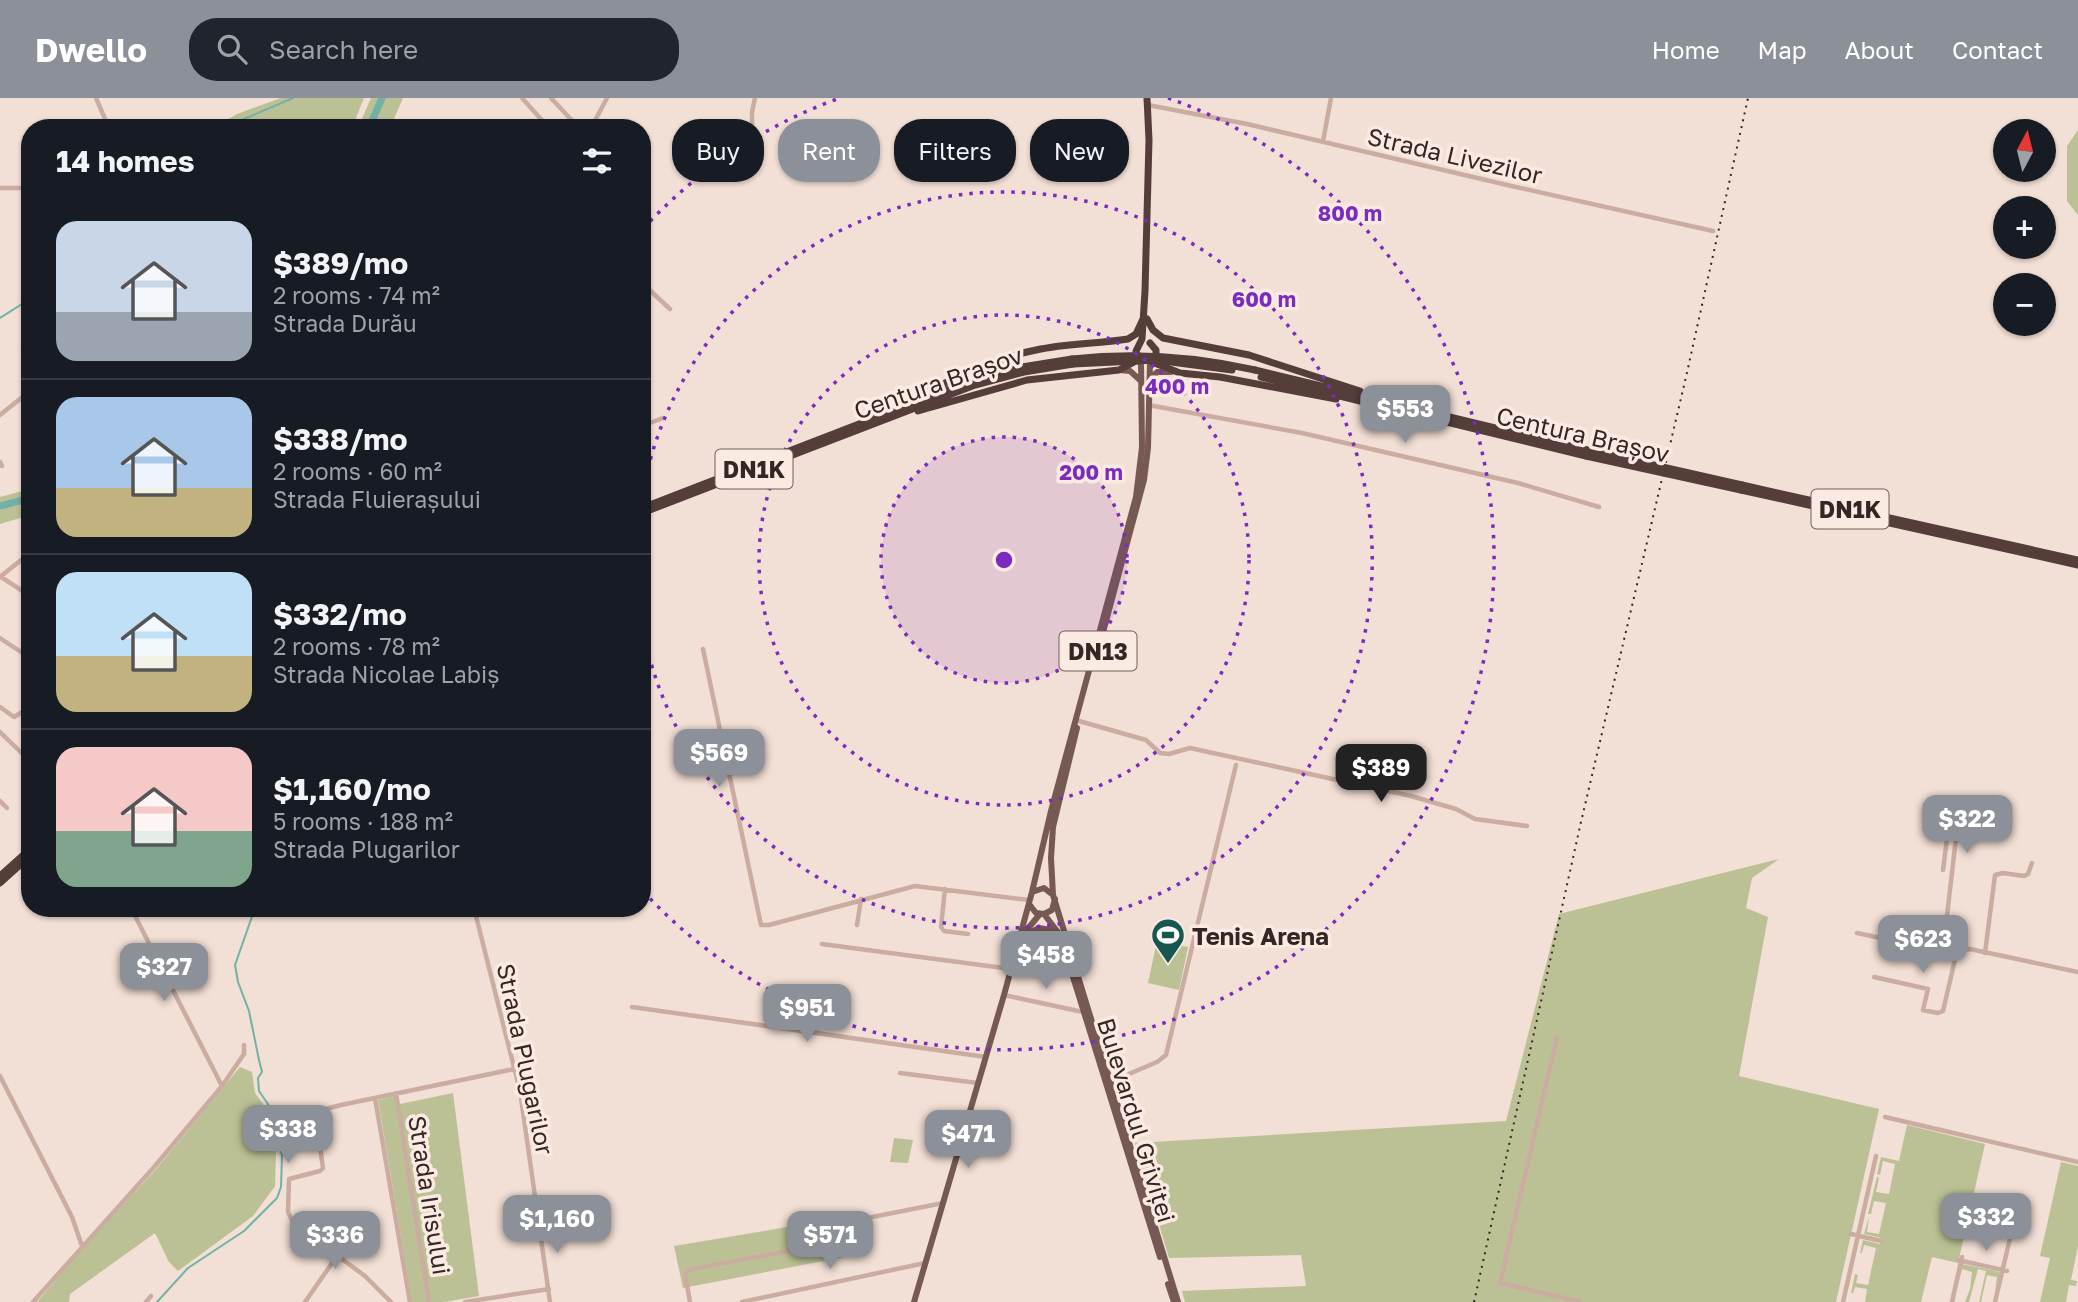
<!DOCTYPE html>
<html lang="en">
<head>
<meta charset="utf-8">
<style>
	:root { --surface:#171b24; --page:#20242c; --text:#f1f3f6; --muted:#9ea1a6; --line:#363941; --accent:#8c9099 }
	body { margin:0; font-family:"Golos Text",sans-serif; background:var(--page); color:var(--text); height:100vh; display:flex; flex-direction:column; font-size:26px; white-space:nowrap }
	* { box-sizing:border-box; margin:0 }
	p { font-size:23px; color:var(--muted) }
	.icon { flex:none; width:38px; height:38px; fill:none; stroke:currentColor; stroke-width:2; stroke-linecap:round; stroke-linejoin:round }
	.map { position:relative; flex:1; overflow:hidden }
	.details { position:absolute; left:21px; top:21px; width:630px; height:798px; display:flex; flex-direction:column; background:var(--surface); border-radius:28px; box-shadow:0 2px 5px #0004 }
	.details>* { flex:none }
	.guide { position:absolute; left:672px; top:21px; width:665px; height:63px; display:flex; gap:14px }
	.needle { width:46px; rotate:7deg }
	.buttons { position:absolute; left:1993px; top:21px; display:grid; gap:14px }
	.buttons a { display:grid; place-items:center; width:63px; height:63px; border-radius:50%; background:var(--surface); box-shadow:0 2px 5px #0004; font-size:35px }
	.price { position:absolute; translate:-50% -60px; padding:0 16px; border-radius:14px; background:var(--accent); color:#fff; font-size:23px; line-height:46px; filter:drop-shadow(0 2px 4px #0008) }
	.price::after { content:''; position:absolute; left:50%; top:42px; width:21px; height:16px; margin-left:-10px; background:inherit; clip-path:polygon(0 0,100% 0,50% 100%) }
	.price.current { background:#222; color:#fff }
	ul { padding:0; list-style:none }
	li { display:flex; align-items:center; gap:21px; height:175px; padding:0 35px }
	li+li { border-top:2px solid var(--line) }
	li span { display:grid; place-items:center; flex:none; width:196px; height:140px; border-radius:21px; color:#555 }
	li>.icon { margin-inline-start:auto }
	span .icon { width:84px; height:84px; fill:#fffc; stroke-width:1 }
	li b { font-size:30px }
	h2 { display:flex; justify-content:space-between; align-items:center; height:84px; padding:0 35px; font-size:30px }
	.pill { padding:0 24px; border-radius:28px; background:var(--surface); box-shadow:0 2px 5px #0004; font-size:24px; line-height:63px }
	.pill.current { background:var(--accent); color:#fff }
	header { display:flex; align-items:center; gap:42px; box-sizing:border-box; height:98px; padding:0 35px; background:var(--accent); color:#fff }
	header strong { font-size:33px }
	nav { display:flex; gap:38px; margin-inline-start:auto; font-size:24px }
	.search { width:490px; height:63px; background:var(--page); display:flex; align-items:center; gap:18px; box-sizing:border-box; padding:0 24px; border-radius:28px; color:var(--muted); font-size:26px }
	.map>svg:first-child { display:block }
	.green { fill:#bbc194 }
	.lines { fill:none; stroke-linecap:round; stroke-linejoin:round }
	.stream { stroke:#72b1a8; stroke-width:2 }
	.river { stroke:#72b1a8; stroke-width:7 }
	.minor { stroke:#caaca0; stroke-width:4.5 }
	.major { stroke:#775954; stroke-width:6 }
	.highway { stroke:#553e3a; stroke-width:7 }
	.rail { stroke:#342624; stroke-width:2; stroke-dasharray:2 5; stroke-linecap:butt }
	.highway-bridge { stroke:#553e3a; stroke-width:7 }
	.ring { fill:none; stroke:#7b2cbf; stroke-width:3.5; stroke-dasharray:3.5 7 }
	.labels { text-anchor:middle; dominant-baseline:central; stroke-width:7; stroke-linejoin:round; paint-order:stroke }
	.shield { fill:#faeae1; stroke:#6f615d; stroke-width:2 }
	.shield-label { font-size:23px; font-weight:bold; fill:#342624 }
	.street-label { font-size:24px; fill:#342624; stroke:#faeae1 }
	.poi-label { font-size:24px; font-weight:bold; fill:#342624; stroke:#faeae1; text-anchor:start }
	.centre { fill:#7b2cbf; stroke:#faeae1; stroke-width:3.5 }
	.ring-label { font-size:21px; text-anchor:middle; font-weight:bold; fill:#7b2cbf; stroke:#faeae1; stroke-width:7; stroke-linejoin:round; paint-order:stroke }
</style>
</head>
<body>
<header>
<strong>Dwello</strong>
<div class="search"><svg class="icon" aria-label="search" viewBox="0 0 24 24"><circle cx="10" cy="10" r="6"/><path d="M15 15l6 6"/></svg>Search here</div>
<nav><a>Home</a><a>Map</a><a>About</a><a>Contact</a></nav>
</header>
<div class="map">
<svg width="2078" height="1204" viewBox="0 0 2078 1204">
	<rect width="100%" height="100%" fill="#f2dfd5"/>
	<path class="green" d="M 281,0 L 364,0 L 352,30 L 213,30 L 237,16 Z
		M 371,0 L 403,0 L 390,30 L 358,30 Z
		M 2078,32 L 2078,117 L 2067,103 L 2067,48 Z
		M 30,391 L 30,417 L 0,426 L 0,399 Z
		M 1779,761 L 1752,780 L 1746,810 L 1768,819 L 1739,978 L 1879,1011 L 1836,1204 L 1185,1204 L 1182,1193 L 1306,1188 L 1301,1157 L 1169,1160 L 1135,1045 L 1506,1023 L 1559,816 Z
		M 1157,843 L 1188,849 L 1179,892 L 1148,885 Z
		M 240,969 L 252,974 L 255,995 L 263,1006 L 276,1055 L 275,1088 L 253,1118 L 178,1173 L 169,1164 L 155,1135 L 70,1196 L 69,1204 L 37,1204 L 83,1150 L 157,1070 Z
		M 453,995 L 479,1198 L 444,1204 L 412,1204 L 378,1002 L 395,998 L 400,1006 Z
		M 1907,1027 L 1985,1046 L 1958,1165 L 1932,1159 L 1921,1204 L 1865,1204 L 1867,1191 L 1855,1189 L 1853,1195 L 1851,1195 L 1855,1176 L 1858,1177 L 1856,1185 L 1868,1187 L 1876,1150 L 1864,1147 L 1862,1155 L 1860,1155 L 1863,1142 L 1880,1146 L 1881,1140 L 1864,1136 L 1869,1119 L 1867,1134 L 1879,1136 L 1886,1105 L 1874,1103 L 1871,1116 L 1868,1116 L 1877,1079 L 1879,1080 L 1876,1094 L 1889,1096 L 1895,1066 L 1883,1063 L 1880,1077 L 1877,1076 L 1881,1059 L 1899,1063 Z
		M 894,1040 L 913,1042 L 908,1065 L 890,1064 Z
		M 2061,1064 L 2078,1068 L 2078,1148 L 2071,1182 L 2077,1183 L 2076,1188 L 2069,1187 L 2066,1204 L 2040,1204 L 2050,1160 L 2040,1158 Z
		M 848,1119 L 844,1159 L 683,1190 L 674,1148 Z
		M 1962,1166 L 2000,1174 L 1995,1194 L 1997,1179 L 1987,1177 L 1981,1204 L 1979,1204 L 1986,1173 L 1978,1171 L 1969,1204 L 1965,1204 L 1970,1191 L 1972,1174 L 1962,1171 L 1958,1186 Z"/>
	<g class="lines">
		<path class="stream" d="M 223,30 L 293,0
			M 0,220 L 30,201
			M 157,1204 L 188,1170 L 244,1133 L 277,1100 L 281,1089 L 282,1058 L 274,1015 L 259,993 L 258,980 L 262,974 L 259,962 L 249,913 L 238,884 L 235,867 L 255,810"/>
		<path class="river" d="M 369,30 L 382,0
			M 0,408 L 30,400"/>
		<path class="minor" d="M 96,0 L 109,30
			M 522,0 L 549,30
			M 551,0 L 579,30
			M 1148,7 L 1247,26 L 1507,87 L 1713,133
			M 591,30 L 607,0
			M 752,32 L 752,14 L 755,0
			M 1323,43 L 1331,0
			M 0,90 L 30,90
			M 642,109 L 649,115 L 642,125
			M 642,185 L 670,211
			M 27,197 L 30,195
			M 23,252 L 30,266
			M 1148,307 L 1302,335 L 1518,385 L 1599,409
			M 0,317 L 30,293
			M 642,328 L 663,320
			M 0,364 L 2,368
			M 0,479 L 30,455
			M 1,479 L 30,498
			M 0,540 L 30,560
			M 703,551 L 761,827 L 769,827 L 915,788 L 1029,802
			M 0,609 L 14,619 L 30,609
			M 1079,623 L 1146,642 L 1160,655 L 1169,656 L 1190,650 L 1411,698 L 1456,711 L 1475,721 L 1527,728
			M 0,634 L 30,663
			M 0,703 L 7,710
			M 945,791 L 941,829 L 944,833 L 968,836
			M 131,810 L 222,988
			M 474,810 L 520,993 L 550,1204
			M 857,827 L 861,801
			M 1857,835 L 1932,851 L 1949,853 L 1970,851 L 2078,874
			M 822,846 L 1011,871
			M 1943,852 L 1956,740 L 1947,740 L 1943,772
			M 1985,855 L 1995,777 L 2003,775 L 2024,778 L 2028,776 L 2032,765
			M 1874,879 L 1928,891 L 1923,912 L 1938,915 L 1943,913 L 1957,853
			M 1004,897 L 1083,914
			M 632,909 L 986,959
			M 1557,939 L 1500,1185 L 1581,1204
			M 900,975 L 978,985
			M 0,978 L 72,1119 L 82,1148
			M 1110,984 L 1157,964 L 1166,957 L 1236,667
			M 396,995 L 429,1204
			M 375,1000 L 410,1204
			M 315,1014 L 323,1070 L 320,1073 L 289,1081 L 288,1114 L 294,1126 L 365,1178 L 391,1204
			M 1885,1019 L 2078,1064
			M 286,1021 L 341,1007 L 514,971
			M 1991,1129 L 2011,1133
			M 1851,1136 L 1881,1143
			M 1958,1162 L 2007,1173
			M 33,1204 L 155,1068 L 222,988 L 244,956 L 244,947
			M 146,1204 L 151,1198
			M 305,1204 L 337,1158
			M 465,1204 L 549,1191
			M 690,1204 L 685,1176 L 688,1172 L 840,1143 L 844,1141 L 852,1123 L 943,1105
			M 742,1204 L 925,1165
			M 1843,1204 L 1876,1058
			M 1952,1204 L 1962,1159
			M 1995,1204 L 2012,1132"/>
		<path class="major" d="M 1119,272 L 1130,273 L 1141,283
			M 1150,281 L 1157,274 L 1171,274
			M 1102,538 L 1144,382 L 1148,350 L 1150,265
			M 1077,630 L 1053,729 L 1051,760 L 1053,797 L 1178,1204
			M 1032,794 L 1044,790 L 1053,797
			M 1029,806 L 1036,815 L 1044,816 L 1052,812 L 1055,801
			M 1044,816 L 1060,837 L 1160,1159
			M 1025,834 L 1040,816
			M 1019,841 L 1039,830 L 1056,833
			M 1168,1186 L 1174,1204
			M 914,1204 L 1004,897 L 1032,794 L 1051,713 L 1136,399 L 1142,349 L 1141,264"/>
		<path class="highway" d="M 1147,221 L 1153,232 L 1163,240 L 1249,257 L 1360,293
			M 1150,245 L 1156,252 L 1156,258 L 1153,263
			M 1139,263 L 1136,253 L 1142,241 L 1145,193 L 1149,42 L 1147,0
			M 1152,264 L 1180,275 L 1220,279 L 1336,301
			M 1255,272 L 1587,352
			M 1261,279 L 1586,358
			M 910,302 C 951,282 991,261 1036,252 C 1067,245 1097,246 1128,241 L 1136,236 L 1143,221
			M 918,313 L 1027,282 L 1119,272 L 1136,263
			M 1742,387 L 2078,462
			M 1741,392 L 2078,467
			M 642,410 L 973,282 L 1022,269 L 1072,261
			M 642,415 L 975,287 L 1024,274 L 1073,266
			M 0,778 L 30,751
			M 0,785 L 30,758"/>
		<path class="rail" d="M 1474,1204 L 1581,724 L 1686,279 L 1748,0"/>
		<path class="highway-bridge" d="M 1072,261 C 1134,254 1194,258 1255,272
			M 1073,266 L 1156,262 L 1232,272
			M 1587,352 L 1742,387
			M 1586,358 L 1741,392"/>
	</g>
	<circle cx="1004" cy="462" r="123" fill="#7b2cbf" fill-opacity=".12"/>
	<g class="ring">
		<circle cx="1004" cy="462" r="123"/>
		<circle cx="1004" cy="462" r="245"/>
		<path d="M643 392A368 368 0 1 1 643 532"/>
		<path d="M643 131A490 490 0 0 1 840 0M1168 0A490 490 0 1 1 643 793"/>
	</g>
	<defs>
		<g id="stadium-pin" transform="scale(1.75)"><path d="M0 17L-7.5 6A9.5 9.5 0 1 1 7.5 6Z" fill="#175750" stroke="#faeae1"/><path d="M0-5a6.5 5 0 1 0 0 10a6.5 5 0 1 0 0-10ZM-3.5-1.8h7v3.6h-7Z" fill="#fff"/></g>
	</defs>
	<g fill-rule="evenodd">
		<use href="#stadium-pin" x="1168" y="837"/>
	</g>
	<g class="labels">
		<g class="shield">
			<rect x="715.5" y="351.5" width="77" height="39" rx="5"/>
			<rect x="1811.5" y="391.5" width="77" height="39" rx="5"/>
			<rect x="1059.5" y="533.5" width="77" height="39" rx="5"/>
		</g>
		<g class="shield-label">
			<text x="754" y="371">DN1K</text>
			<text x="1850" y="411">DN1K</text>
			<text x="1098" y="553">DN13</text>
		</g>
		<g class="street-label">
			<text transform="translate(1455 57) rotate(13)">Strada Livezilor</text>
			<text transform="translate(938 284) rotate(-19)">Centura Brașov</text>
			<text transform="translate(1583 336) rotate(13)">Centura Brașov</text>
			<text transform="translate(526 961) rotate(78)">Strada Plugarilor</text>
			<text transform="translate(1137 1022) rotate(73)">Bulevardul Griviței</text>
			<text transform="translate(430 1097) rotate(81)">Strada Irisului</text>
		</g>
		<g class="poi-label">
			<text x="1192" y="837">Tenis Arena</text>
		</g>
	</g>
	<circle cx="1004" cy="462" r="10" class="centre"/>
	<g class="ring-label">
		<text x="1350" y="123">800 m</text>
		<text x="1264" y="209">600 m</text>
		<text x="1177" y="296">400 m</text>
		<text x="1091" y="382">200 m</text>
	</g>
</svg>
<div class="buttons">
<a><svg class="needle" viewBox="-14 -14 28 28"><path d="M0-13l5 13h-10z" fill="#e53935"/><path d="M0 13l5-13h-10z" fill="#9ea1a6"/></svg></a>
<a>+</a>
<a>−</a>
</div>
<b class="price" style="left:1405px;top:347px">$553</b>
<b class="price" style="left:719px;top:691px">$569</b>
<b class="price current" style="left:1381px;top:706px">$389</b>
<b class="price" style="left:1967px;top:757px">$322</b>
<b class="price" style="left:1923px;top:877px">$623</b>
<b class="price" style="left:1046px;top:893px">$458</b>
<b class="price" style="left:164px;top:905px">$327</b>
<b class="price" style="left:807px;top:946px">$951</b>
<b class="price" style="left:288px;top:1067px">$338</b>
<b class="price" style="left:968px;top:1072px">$471</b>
<b class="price" style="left:1986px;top:1155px">$332</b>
<b class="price" style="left:557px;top:1157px">$1,160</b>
<b class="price" style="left:335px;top:1173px">$336</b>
<b class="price" style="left:830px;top:1173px">$571</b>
<div class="guide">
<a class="pill">Buy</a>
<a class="pill current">Rent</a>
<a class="pill">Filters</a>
<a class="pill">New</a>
</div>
<section class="details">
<h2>14 homes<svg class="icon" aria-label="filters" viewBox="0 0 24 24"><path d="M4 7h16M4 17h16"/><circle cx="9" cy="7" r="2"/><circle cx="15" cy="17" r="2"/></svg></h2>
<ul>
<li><span style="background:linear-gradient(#c9d6e8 65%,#9aa5b1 0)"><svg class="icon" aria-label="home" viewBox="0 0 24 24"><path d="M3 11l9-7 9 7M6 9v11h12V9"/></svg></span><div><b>$389/mo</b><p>2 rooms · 74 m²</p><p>Strada Durău</p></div></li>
<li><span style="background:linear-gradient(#a9c7e8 65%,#c2b280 0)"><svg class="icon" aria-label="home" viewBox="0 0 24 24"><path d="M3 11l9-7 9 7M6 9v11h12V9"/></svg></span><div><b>$338/mo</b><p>2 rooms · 60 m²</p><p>Strada Fluierașului</p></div></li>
<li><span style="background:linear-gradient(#bfe0f5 60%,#c2b280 0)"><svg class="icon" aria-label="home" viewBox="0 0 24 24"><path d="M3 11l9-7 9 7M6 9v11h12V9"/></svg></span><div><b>$332/mo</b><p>2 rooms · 78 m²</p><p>Strada Nicolae Labiș</p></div></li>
<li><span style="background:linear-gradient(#f6c9c9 60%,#7fa58c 0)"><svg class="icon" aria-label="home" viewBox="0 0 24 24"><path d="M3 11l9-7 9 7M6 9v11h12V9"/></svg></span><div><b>$1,160/mo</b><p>5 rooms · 188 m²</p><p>Strada Plugarilor</p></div></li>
</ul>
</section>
</div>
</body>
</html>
